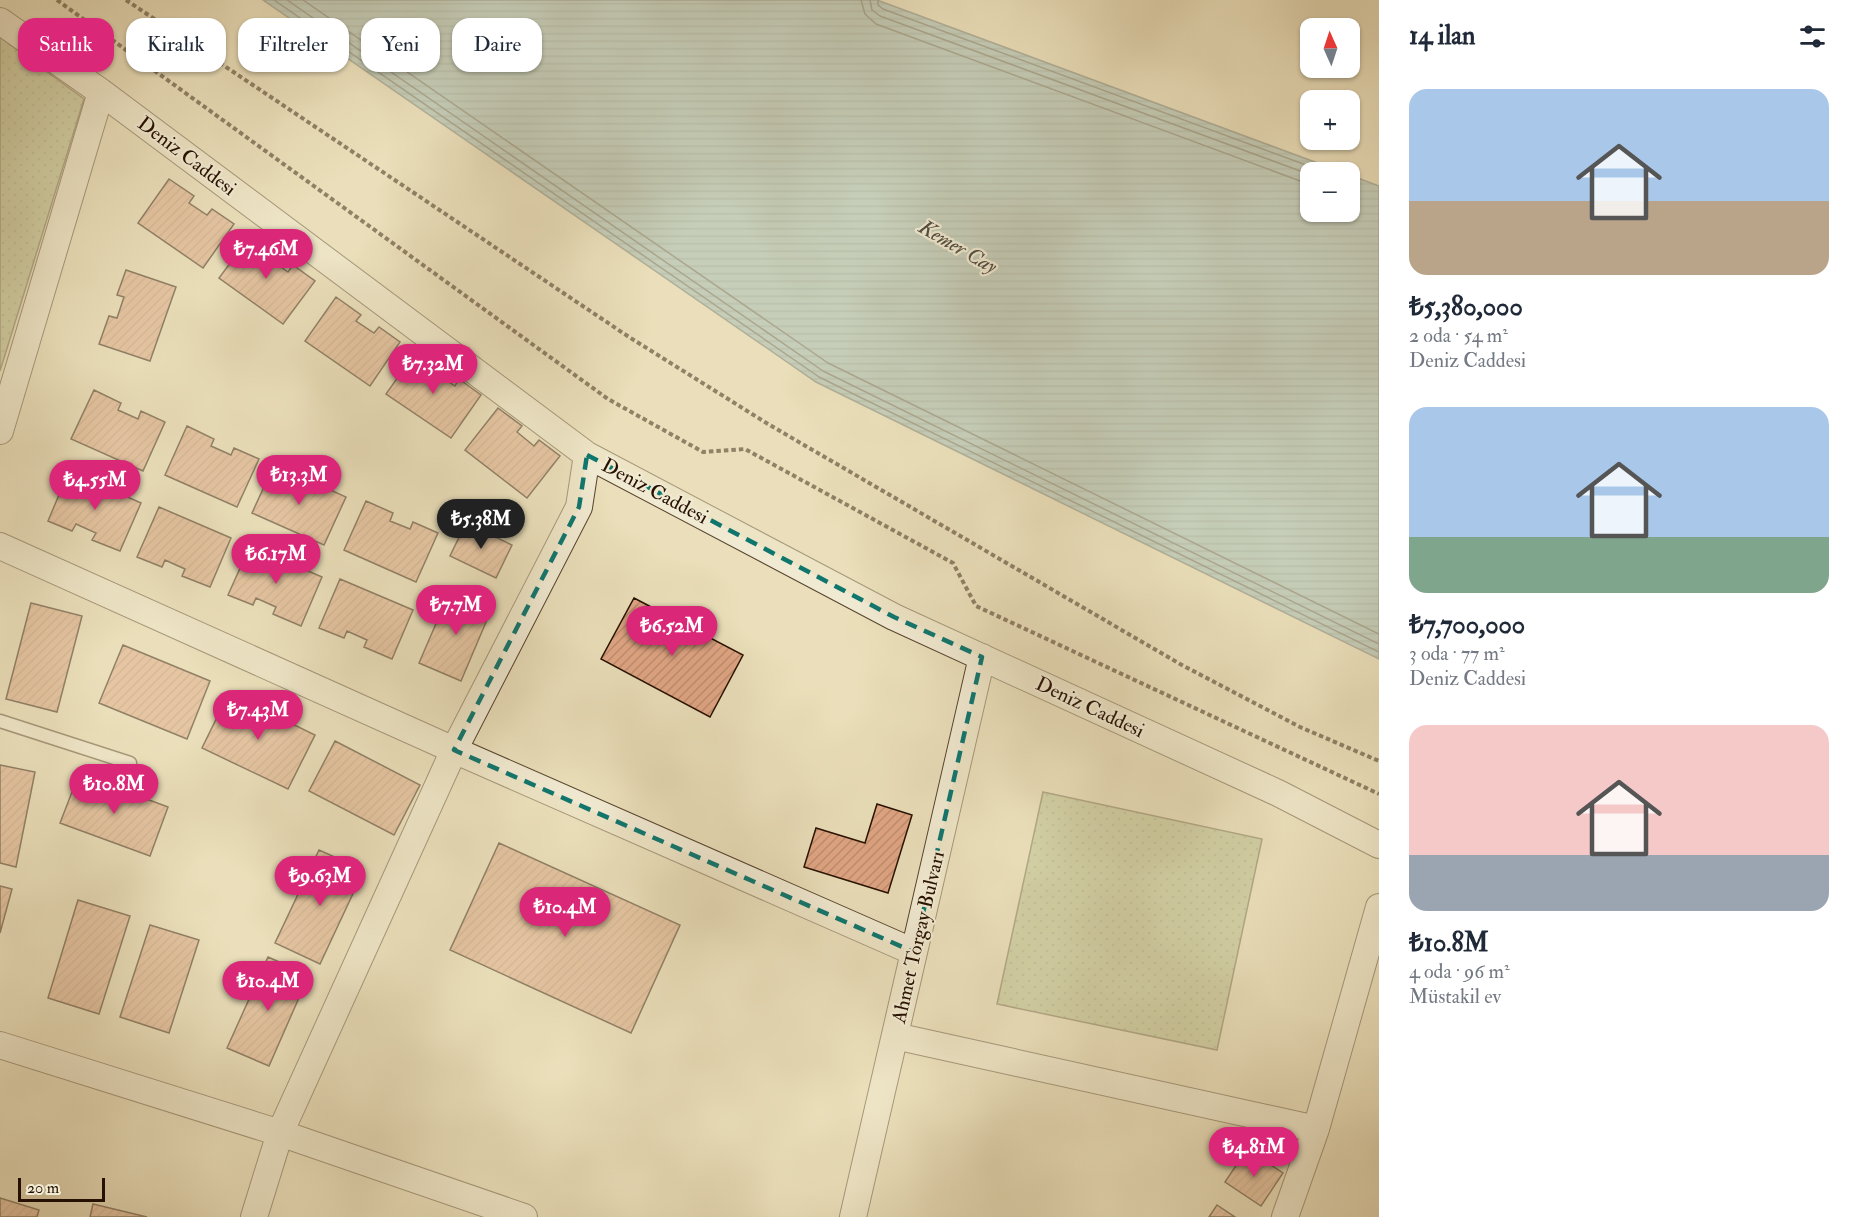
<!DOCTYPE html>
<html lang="tr">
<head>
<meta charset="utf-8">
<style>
	:root { --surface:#fff; --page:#f2f2f3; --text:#1f2937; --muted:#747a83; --accent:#db2777 }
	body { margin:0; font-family:"IM FELL Double Pica",serif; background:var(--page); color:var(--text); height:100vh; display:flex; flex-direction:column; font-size:22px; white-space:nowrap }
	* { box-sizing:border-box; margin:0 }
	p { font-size:20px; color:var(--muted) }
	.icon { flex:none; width:33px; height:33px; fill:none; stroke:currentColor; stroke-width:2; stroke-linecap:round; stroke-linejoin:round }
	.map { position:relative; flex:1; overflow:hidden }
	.panel { display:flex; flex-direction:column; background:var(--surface); width:480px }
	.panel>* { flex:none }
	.guide { position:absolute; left:18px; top:18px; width:570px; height:54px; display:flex; gap:12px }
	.needle { width:39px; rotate:357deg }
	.fabs { position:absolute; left:1300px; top:18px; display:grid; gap:12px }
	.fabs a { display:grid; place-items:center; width:60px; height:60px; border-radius:12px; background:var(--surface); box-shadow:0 2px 4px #0004; font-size:30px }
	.scale { position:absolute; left:18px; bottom:15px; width:87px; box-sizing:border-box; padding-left:6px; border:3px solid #261000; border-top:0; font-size:16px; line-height:21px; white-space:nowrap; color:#261000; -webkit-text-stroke:4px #f1ead2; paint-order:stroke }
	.price { position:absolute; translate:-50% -51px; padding:0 14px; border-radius:21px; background:var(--accent); color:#fff; font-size:20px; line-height:39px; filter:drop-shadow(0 2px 3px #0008) }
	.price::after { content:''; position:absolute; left:50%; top:36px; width:18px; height:14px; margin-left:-9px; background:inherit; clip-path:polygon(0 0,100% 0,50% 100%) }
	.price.on { background:#222; color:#fff }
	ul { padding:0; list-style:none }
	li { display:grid; align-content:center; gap:12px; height:318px; padding:0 30px }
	li span { display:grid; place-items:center; height:186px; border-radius:18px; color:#555 }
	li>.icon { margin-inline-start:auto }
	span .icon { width:108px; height:108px; fill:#fffc; stroke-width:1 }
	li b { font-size:26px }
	h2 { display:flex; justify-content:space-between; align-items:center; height:72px; padding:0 30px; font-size:26px }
	.tag { padding:0 21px; border-radius:18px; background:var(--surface); box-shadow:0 2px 4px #0004; font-size:21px; line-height:54px }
	.tag.on { background:var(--accent); color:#fff }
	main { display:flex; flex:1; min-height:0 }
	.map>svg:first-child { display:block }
	.grass { fill:url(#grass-dots); stroke:#6f6848; stroke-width:1.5 }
	.water { fill:url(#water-rules); stroke:#6c766e; stroke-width:1.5 }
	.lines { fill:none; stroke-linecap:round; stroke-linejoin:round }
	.shore { stroke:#60655c; stroke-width:1.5 }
	.building { fill:url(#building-hatch); stroke:#261000; stroke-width:1.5 }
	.lane-casing { stroke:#57442e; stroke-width:15 }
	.street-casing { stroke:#57442e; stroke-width:28 }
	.path { stroke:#261000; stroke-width:4; stroke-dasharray:4.5 3; stroke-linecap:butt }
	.lane { stroke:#f1ead2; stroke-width:12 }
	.street { stroke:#f1ead2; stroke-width:26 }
	.marked { fill:none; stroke:#0f766e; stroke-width:4.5; stroke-dasharray:12 8; stroke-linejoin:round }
	.labels { text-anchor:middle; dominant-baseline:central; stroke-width:4.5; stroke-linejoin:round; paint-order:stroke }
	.street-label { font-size:20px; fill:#261000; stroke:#f1ead2 }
	.water-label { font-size:21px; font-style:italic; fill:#4f4c40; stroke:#f1ead2 }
</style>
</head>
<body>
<main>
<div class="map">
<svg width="1379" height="1217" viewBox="0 0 1379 1217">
	<defs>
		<pattern id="grass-dots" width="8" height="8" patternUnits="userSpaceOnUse" patternTransform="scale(1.5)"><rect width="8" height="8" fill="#b8c18f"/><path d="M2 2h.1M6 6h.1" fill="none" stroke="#9ea57a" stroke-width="1.8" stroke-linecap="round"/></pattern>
		<pattern id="water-rules" width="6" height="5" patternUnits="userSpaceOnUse" patternTransform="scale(1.5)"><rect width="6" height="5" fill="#9bbab8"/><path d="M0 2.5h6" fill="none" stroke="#859f9c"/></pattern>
		<pattern id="building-hatch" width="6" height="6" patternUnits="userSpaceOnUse" patternTransform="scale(1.5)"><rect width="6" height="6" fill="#e1a685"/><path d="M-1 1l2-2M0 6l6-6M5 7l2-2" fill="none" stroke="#c18e71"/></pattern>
	</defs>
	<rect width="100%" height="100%" fill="#eadfba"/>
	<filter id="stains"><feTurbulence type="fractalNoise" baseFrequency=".00333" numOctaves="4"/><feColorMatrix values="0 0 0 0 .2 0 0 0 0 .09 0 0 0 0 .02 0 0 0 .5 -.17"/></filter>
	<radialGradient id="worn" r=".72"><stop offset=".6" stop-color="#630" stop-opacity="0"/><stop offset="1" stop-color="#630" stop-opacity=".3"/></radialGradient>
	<path class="grass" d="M 0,37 L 84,99 L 0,371 Z
		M 1043,792 L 1262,839 L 1217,1050 L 997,1004 Z"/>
	<path class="water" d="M 263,0 L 877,0 L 1342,172 L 1311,172 L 1311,212 L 1350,212 L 1350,175 L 1379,186 L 1379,659 L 816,382 Z"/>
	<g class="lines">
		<path class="shore" d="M 274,0 L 819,377 L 1379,652
			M 287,0 L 823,371 L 1379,644
			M 303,0 L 828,363 L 1379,634
			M 861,0 L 865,14 L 876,24 L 1311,185
			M 870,0 L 872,10 L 880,16 L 1311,175
			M 878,0 L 878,5 L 883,9 L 1325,172"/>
	</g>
	<path class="building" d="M 169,179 L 194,196 L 189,203 L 207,215 L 212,209 L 234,224 L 203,268 L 138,223 Z
		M 251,235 L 275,253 L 270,259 L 288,272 L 293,265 L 315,281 L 283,324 L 219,278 Z
		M 126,270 L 176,287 L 150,361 L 99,344 L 109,316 L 117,318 L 124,297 L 117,295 Z
		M 336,297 L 361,315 L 356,321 L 374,333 L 379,327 L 400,342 L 370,386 L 305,341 Z
		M 417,350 L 441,367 L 437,374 L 455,386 L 459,379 L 481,395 L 451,438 L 386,394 Z
		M 94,390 L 121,403 L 118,410 L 138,419 L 141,411 L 165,422 L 143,471 L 71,439 Z
		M 498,408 L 522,426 L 517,432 L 534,446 L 539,440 L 560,456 L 527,498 L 465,450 Z
		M 187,426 L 214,439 L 211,446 L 231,455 L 234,448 L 259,459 L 237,507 L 165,475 Z
		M 274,465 L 301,477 L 298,484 L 318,493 L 322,486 L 346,497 L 324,545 L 252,513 Z
		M 69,471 L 141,503 L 120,551 L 92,540 L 96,533 L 76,524 L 72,531 L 48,521 Z
		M 366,501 L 393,513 L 390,521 L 410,529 L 413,522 L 438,533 L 416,582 L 344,550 Z
		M 159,507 L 231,538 L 210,587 L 182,576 L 185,569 L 165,560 L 162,567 L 137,557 Z
		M 466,523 L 512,545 L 496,578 L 450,556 Z
		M 250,546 L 322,577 L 301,626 L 273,614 L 276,607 L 256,598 L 253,605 L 228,595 Z
		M 340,579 L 413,610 L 392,659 L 364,647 L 367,640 L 347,631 L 344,638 L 319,628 Z
		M 450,591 L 492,608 L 461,681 L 419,663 Z
		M 634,598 L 743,655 L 710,717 L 601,659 Z
		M 31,603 L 82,616 L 57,712 L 6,699 Z
		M 123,645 L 210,681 L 187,739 L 99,703 Z
		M 229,693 L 315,735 L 288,789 L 202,748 Z
		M 335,741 L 420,785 L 394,835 L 309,791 Z
		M 0,765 L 35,772 L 16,867 L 0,863 Z
		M 79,774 L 168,807 L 150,856 L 60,823 Z
		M 877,804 L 912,815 L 888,893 L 804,867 L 816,828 L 865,843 Z
		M 499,843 L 680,925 L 631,1033 L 450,950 Z
		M 319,850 L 364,870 L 320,964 L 275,943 Z
		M 0,886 L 12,889 L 0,933 Z
		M 78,900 L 130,916 L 99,1014 L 48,998 Z
		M 150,925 L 199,940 L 169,1033 L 120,1017 Z
		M 268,957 L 309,975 L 269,1066 L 227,1048 Z
		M 1247,1149 L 1283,1173 L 1261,1206 L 1225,1182 Z
		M 0,1198 L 39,1210 L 37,1217 L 0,1217 Z
		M 93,1204 L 147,1217 L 90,1217 Z
		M 1217,1205 L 1235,1217 L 1209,1217 Z"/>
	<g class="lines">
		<g class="lane-casing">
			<path id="lane" d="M 0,721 L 130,763"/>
		</g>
		<g class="street-casing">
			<path id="street" d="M 0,21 L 101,92 L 587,455 L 894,617 L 1278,793 L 1379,845
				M 0,431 L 101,92
				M 0,546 L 454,750 L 914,952
				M 895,1036 L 1316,1129
				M 0,1045 L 280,1133 L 454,750 L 579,507 L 587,455
				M 254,1217 L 280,1133 L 524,1217
				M 853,1217 L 982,657
				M 1285,1217 L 1316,1129 L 1379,907"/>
		</g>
		<path class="path" d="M 57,0 L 608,399 L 703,452 L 745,449 L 953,563 L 976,606 L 1379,794
			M 126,0 L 629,337 L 768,424 L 1180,664 L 1300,727 L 1379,761"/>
		<use href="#lane" class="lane"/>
		<use href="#street" class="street"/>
	</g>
	<path d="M0 0H1379V1217H0ZM 587,455 L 894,617 L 982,657 L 914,952 L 454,750 L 579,507 Z" fill="#eadfba" fill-opacity=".55" fill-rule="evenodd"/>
	<path class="marked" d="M 587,455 L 894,617 L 982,657 L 914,952 L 454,750 L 579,507 Z"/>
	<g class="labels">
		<g class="street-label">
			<text transform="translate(187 156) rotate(37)">Deniz Caddesi</text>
			<text transform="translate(655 491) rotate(28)">Deniz Caddesi</text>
			<text transform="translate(1090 707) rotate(25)">Deniz Caddesi</text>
			<text transform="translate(918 937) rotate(-77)">Ahmet Torgay Bulvarı</text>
		</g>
		<g class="water-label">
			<text transform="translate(958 247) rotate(30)">Kemer Cay</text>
		</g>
	</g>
	<rect width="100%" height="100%" filter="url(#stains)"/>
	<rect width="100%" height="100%" fill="url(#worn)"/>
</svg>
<div class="fabs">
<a><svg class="needle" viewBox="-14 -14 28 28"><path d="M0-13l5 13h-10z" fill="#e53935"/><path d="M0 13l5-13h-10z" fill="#747a83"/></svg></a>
<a>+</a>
<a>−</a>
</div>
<div class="scale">20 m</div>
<b class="price" style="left:266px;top:280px">₺7.46M</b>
<b class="price" style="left:433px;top:395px">₺7.32M</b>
<b class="price" style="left:299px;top:506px">₺13.3M</b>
<b class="price" style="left:95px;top:511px">₺4.55M</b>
<b class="price on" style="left:481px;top:550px">₺5.38M</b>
<b class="price" style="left:276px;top:585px">₺6.17M</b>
<b class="price" style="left:456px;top:636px">₺7.7M</b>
<b class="price" style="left:672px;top:657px">₺6.52M</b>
<b class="price" style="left:258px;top:741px">₺7.43M</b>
<b class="price" style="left:114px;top:815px">₺10.8M</b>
<b class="price" style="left:320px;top:907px">₺9.63M</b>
<b class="price" style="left:565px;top:938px">₺10.4M</b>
<b class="price" style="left:268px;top:1012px">₺10.4M</b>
<b class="price" style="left:1254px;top:1178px">₺4.81M</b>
<div class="guide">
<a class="tag on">Satılık</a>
<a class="tag">Kiralık</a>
<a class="tag">Filtreler</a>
<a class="tag">Yeni</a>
<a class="tag">Daire</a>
</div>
</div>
<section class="panel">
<h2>14 ilan<svg class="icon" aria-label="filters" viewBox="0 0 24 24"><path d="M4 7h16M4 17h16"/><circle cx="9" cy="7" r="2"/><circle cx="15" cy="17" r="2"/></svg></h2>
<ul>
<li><span style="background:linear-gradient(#a9c7e8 60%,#b9a48a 0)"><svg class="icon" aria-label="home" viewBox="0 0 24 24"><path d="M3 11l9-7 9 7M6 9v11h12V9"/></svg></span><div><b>₺5,380,000</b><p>2 oda · 54 m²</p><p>Deniz Caddesi</p></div></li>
<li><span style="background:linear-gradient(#a9c7e8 70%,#7fa58c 0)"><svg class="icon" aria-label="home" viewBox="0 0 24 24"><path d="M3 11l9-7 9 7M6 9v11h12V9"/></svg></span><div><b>₺7,700,000</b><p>3 oda · 77 m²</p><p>Deniz Caddesi</p></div></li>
<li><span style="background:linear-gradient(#f6c9c9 70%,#9aa5b1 0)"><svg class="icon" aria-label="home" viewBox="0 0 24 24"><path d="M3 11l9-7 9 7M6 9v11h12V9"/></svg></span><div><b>₺10.8M</b><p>4 oda · 96 m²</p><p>Müstakil ev</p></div></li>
</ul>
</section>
</main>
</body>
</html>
